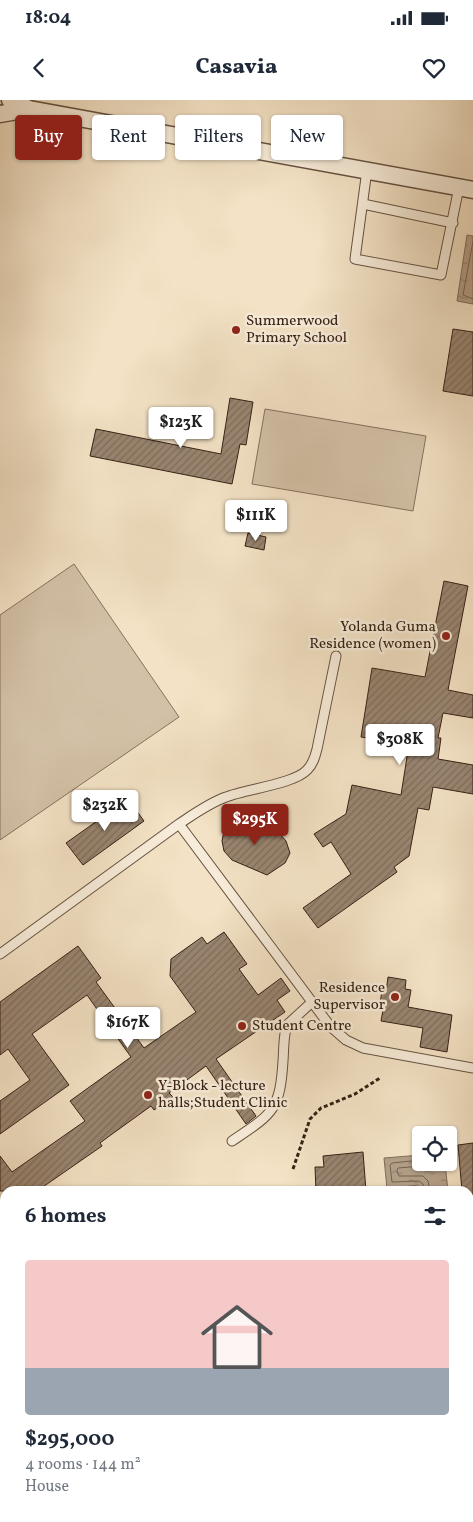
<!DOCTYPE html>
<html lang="en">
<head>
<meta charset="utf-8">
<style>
	:root { --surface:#fff; --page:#f6f6f7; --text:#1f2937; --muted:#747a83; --line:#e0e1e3; --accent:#8f2418 }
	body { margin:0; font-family:Vollkorn,serif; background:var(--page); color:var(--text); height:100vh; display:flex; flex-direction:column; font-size:19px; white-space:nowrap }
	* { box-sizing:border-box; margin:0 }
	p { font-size:16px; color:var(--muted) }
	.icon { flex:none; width:28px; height:28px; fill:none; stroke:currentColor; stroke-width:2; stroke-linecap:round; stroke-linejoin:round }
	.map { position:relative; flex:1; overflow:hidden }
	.details { position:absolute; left:0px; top:1086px; width:474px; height:336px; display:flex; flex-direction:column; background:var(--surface); border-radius:15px 15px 0 0; box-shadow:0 1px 4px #0004 }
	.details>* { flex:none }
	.guide { position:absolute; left:15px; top:15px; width:444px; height:45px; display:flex; gap:10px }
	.controls { position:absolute; left:412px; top:1026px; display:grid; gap:10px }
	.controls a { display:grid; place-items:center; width:45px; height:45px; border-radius:5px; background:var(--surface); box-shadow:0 1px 4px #0004; font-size:25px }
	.price { position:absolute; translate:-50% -42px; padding:0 11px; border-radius:5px; background:#fff; color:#222; font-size:16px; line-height:32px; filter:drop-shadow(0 1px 2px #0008) }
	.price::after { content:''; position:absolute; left:50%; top:30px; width:15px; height:11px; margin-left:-8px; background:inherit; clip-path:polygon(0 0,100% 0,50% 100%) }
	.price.on { background:var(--accent); color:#fff }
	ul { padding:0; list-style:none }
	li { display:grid; align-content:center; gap:10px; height:265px; padding:0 25px }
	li+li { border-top:1px solid var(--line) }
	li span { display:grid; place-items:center; height:155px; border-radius:5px; color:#555 }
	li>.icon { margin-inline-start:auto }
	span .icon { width:90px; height:90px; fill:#fffc; stroke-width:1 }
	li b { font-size:21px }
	h2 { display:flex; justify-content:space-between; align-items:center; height:60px; padding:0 25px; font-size:21px }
	.chip { padding:0 18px; border-radius:5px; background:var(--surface); box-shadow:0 1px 4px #0004; font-size:18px; line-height:45px }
	.chip.on { background:var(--accent); color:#fff }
	.status { display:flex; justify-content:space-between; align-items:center; height:35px; padding:0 25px; background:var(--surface); direction:ltr }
	.status svg { height:14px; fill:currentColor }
	header { display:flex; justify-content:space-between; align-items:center; height:65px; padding:0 25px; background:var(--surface); font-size:22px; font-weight:800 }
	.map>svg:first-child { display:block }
	.grass { fill:#d3c1a7; stroke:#85715e }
	.water { fill:url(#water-ripples); stroke:#816d5b }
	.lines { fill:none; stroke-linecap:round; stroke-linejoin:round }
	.shore { stroke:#75604f; stroke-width:1 }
	.building { fill:url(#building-hatch); stroke:#372115 }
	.lane-casing { stroke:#665141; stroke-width:11 }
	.street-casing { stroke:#665141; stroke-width:19 }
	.path { stroke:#372115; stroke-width:3; stroke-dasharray:4 2.5; stroke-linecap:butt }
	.lane { stroke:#f7ecd9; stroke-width:9 }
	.street { stroke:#f7ecd9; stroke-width:16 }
	.poi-dot { fill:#8f2418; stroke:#f7ecd9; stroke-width:2 }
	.labels { text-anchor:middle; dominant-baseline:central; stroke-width:5; stroke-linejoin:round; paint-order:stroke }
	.poi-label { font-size:15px; fill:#372115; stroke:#f7ecd9; text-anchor:start }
</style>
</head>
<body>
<div class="status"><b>18:04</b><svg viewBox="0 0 49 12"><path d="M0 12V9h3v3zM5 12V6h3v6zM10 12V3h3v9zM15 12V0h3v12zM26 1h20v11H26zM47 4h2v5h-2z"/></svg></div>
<header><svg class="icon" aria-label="back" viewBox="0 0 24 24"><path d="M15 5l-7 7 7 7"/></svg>Casavia<svg class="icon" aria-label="heart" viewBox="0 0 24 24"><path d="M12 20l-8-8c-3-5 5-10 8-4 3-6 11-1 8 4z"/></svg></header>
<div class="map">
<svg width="473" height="1422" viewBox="0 0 473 1422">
	<defs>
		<pattern id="water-ripples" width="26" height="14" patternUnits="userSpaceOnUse" patternTransform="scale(1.25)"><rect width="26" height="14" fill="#b3a089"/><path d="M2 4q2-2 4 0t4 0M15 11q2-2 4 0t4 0" fill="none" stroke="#92826f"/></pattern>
		<pattern id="building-hatch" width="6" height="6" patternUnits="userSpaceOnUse" patternTransform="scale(1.25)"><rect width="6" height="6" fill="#998571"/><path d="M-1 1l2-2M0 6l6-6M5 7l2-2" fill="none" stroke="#7e6c5c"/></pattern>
	</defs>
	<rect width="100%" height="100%" fill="#f3e2c5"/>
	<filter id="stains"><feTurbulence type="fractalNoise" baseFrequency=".004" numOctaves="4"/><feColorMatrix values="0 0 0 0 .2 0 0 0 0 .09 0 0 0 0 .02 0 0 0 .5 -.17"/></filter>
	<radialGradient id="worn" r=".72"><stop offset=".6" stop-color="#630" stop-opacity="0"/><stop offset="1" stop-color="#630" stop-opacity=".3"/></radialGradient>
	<path class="grass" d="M 265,309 L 426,336 L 413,411 L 252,384 Z
		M 74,464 L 179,617 L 0,740 L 0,515 Z"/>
	<path class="water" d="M 467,135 L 473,136 L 473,204 L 457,201 Z
		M 421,1055 L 421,1062 L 445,1063 L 448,1091 L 419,1091 L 418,1085 L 387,1089 L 384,1058 Z"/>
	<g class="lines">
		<path class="shore" d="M 473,141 L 463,195 L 473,199
			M 421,1060 L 392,1063 L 390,1065 L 392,1082 L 419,1081 L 423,1084 L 424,1091
			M 429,1062 L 422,1066 L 398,1068 L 397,1071 L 399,1076 L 423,1076 L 428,1081 L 430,1091"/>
	</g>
	<path class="building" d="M 453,229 L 473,232 L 473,296 L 443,291 Z
		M 230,298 L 253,302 L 246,345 L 240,344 L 232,384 L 90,356 L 96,329 L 221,354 Z
		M 248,433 L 266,437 L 264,450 L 245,446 Z
		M 444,481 L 468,486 L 448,590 L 473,595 L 473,618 L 443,613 L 438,638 L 441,638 L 438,659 L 473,665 L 473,694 L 433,687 L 429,710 L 418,708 L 409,756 L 394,767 L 397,772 L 318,828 L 303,808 L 351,774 L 331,742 L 323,747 L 314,734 L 346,714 L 352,685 L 401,695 L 409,644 L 361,637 L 372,568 L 425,577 Z
		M 128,699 L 144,721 L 83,765 L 66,743 Z
		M 250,721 L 278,732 L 286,741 L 290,753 L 285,763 L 267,775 L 232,760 L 224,751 L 222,741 L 224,731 L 233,722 Z
		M 224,832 L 247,864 L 239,869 L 258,895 L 281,878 L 290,891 L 277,900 L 285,912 L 216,959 L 256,1016 L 246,1024 L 206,966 L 169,993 L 173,997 L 154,1010 L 151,1006 L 108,1037 L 100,1043 L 102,1046 L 37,1091 L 0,1091 L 0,1056 L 12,1072 L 85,1021 L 70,1001 L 131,957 L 87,895 L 32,934 L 69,985 L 0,1034 L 0,1001 L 30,980 L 8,949 L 0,955 L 0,902 L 78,846 L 101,878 L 96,882 L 144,948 L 196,912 L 170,876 L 171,859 L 202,837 L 207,844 Z
		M 388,877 L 406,880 L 405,889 L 411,890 L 408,907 L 452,915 L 447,952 L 420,947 L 423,928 L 381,921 L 383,910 L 379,909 L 382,891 L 386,892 Z
		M 473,1043 L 473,1106 L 469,1106 L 469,1091 L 462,1091 L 458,1045 Z
		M 363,1052 L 366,1091 L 316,1091 L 315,1067 L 324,1067 L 323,1056 Z"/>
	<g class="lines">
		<g class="lane-casing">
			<path id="lane" d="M 367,70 L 355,159 L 441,175 L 459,87
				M 363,104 L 453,123
				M 336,556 L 317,649 C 315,657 313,664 307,670 C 294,684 246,689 226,697 C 209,703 194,714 179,724 L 330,926 L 346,940 L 363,948 L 473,968
				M 0,854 L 179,724
				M 232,1041 C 272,1014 280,1011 283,961 C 284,949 283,937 287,925 L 312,902"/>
		</g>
		<g class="street-casing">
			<path id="street" d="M 10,0 L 29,9 L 473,90
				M 0,14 L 29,9
				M 469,1183 L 473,1183
				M 0,1282 L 5,1281
				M 310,1418 L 311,1422"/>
		</g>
		<path class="path" d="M 293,1069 L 310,1019 L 321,1008 L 355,994 L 380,978"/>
		<use href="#lane" class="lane"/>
		<use href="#street" class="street"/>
	</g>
	<g class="poi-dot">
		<circle cx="236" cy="230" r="5"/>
		<circle cx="446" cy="536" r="5"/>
		<circle cx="395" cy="897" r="5"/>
		<circle cx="242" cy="926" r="5"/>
		<circle cx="148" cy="995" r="5"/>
	</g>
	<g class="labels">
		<g class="poi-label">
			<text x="246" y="221">Summerwood<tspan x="246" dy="17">Primary School</tspan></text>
			<text x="436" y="527" text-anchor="end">Yolanda Guma<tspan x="436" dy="17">Residence (women)</tspan></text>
			<text x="385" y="888" text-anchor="end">Residence<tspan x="385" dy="17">Supervisor</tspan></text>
			<text x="252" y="926">Student Centre</text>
			<text x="158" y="986">Y-Block - lecture<tspan x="158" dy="17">halls;Student Clinic</tspan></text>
		</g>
	</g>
	<rect width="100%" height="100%" filter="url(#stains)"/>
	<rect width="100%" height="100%" fill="url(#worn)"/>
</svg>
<div class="controls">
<a><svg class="icon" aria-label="locate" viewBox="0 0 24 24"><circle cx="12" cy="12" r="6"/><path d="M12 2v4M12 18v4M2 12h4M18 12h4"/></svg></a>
</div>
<b class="price" style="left:181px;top:349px">$123K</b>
<b class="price" style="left:256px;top:442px">$111K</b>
<b class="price" style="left:400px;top:666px">$308K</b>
<b class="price" style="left:105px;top:732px">$232K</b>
<b class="price on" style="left:255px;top:746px">$295K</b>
<b class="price" style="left:128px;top:949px">$167K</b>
<div class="guide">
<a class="chip on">Buy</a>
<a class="chip">Rent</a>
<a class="chip">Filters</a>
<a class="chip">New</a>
</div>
<section class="details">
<h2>6 homes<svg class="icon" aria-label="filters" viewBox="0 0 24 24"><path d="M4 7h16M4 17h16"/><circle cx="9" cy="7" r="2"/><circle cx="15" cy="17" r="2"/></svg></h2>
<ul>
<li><span style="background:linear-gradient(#f6c9c9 70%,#9aa5b1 0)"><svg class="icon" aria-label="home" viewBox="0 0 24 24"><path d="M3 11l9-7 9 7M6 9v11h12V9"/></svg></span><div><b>$295,000</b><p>4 rooms · 144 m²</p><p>House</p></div></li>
</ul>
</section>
</div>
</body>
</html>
